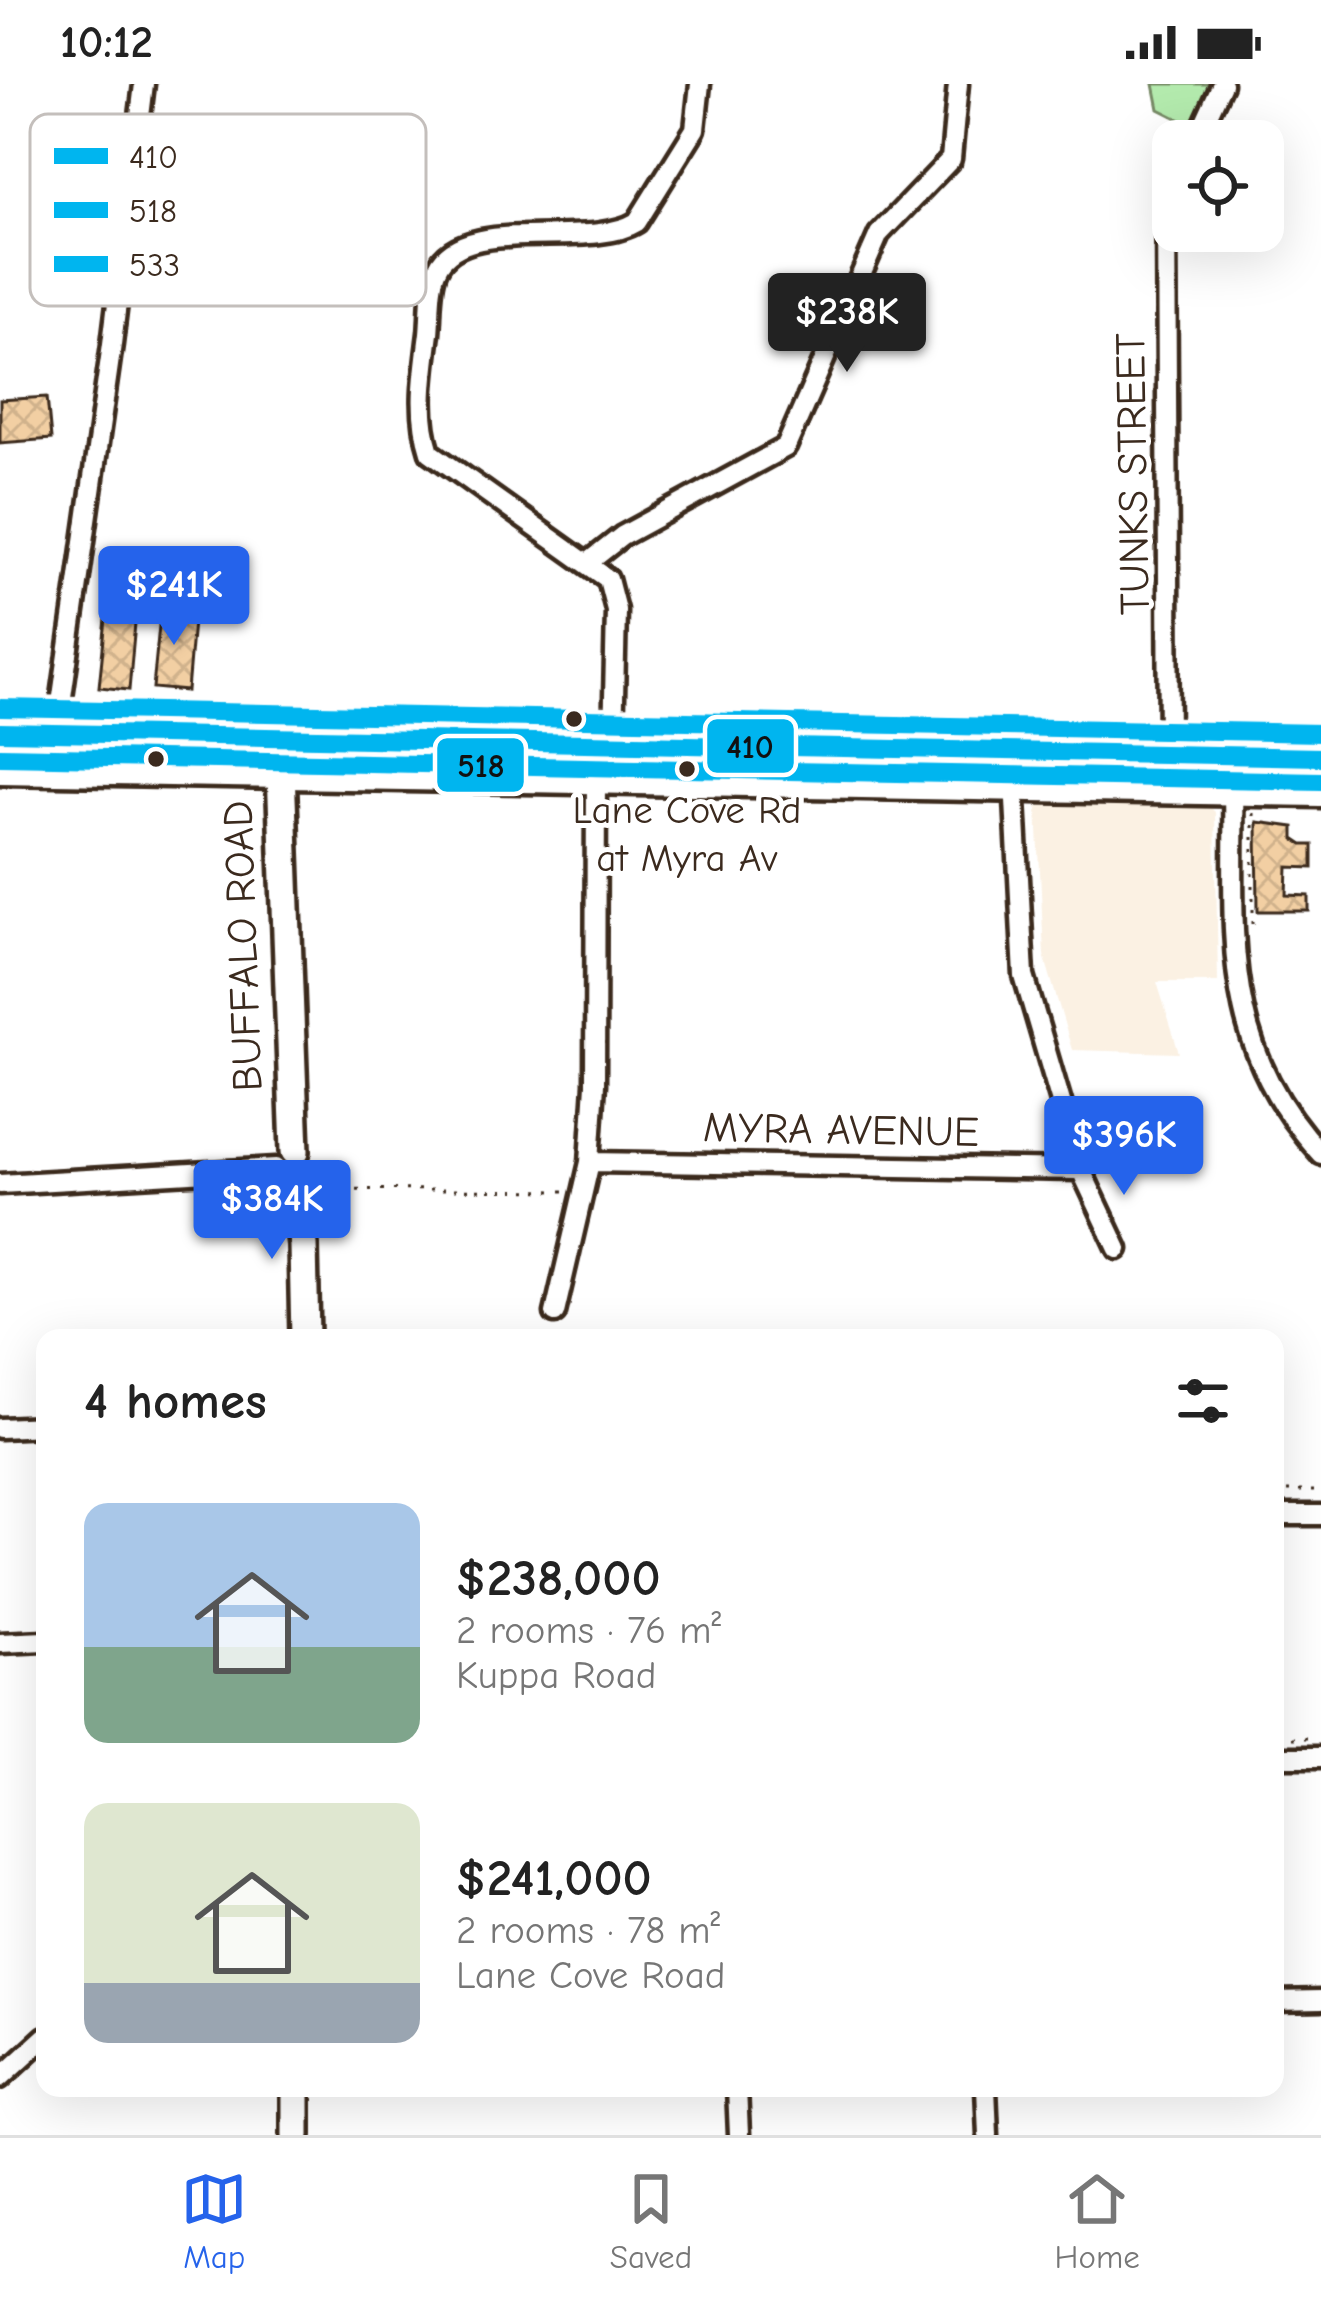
<!DOCTYPE html>
<html lang="en">
<head>
<meta charset="utf-8">
<style>
	:root { --surface:#fff; --page:#f6f6f6; --text:#222; --muted:#767676; --line:#e0e0e0; --accent:#2563eb }
	body { margin:0; font-family:"Comic Neue",sans-serif; background:var(--page); color:var(--text); height:100vh; display:flex; flex-direction:column; font-size:45px; white-space:nowrap }
	* { box-sizing:border-box; margin:0 }
	p { font-size:39px; color:var(--muted) }
	.icon { flex:none; width:66px; height:66px; fill:none; stroke:currentColor; stroke-width:2; stroke-linecap:round; stroke-linejoin:round }
	.map { position:relative; flex:1; overflow:hidden }
	.sheet { position:absolute; left:36px; top:1245px; width:1248px; height:768px; display:flex; flex-direction:column; background:var(--surface); border-radius:24px; box-shadow:0 12px 48px #0002 }
	.sheet>* { flex:none }
	.tools { position:absolute; left:1152px; top:36px; display:grid; gap:24px }
	.tools a { display:grid; place-items:center; width:132px; height:132px; border-radius:24px; background:var(--surface); box-shadow:0 12px 48px #0002; font-size:60px }
	.price { position:absolute; translate:-50% -102px; padding:0 27px; border-radius:12px; background:var(--accent); color:#fff; font-size:39px; line-height:78px; filter:drop-shadow(0 3px 6px #0008) }
	.price::after { content:''; position:absolute; left:50%; top:72px; width:36px; height:27px; margin-left:-18px; background:inherit; clip-path:polygon(0 0,100% 0,50% 100%) }
	.price.current { background:#222; color:#fff }
	ul { padding:0; list-style:none }
	li { display:flex; align-items:center; gap:36px; height:300px; padding:0 48px }
	li span { display:grid; place-items:center; flex:none; width:336px; height:240px; border-radius:24px; color:#555 }
	li>.icon { margin-inline-start:auto }
	span .icon { width:144px; height:144px; fill:#fffc; stroke-width:1 }
	li b { font-size:51px }
	h2 { display:flex; justify-content:space-between; align-items:center; height:144px; padding:0 48px; font-size:51px }
	.status { display:flex; justify-content:space-between; align-items:center; height:84px; padding:0 60px; background:var(--surface); direction:ltr }
	.status svg { height:33px; fill:currentColor }
	.menu { display:flex; justify-content:space-around; align-items:center; height:168px; border-top:3px solid var(--line); background:var(--surface); font-size:33px; color:var(--muted) }
	.menu a { display:grid; justify-items:center; gap:6px }
	.menu .current { color:var(--accent) }
	.map>svg:first-child { display:block }
	.built { fill:#fbf1e3 }
	.green { fill:#b3eaad; stroke:#778a66; stroke-width:3 }
	.building { fill:url(#building-cross-hatch); stroke:#3b2a1e; stroke-width:3 }
	.lines { fill:none; stroke-linecap:round; stroke-linejoin:round }
	.street-casing { stroke:#3b2a1e; stroke-width:27 }
	.secondary-casing { stroke:#3b2a1e; stroke-width:36 }
	.highway-casing { stroke:#3b2a1e; stroke-width:45 }
	.path { stroke:#3b2a1e; stroke-width:3; stroke-dasharray:3 9; stroke-linecap:butt }
	.street { stroke:#fff; stroke-width:18 }
	.secondary { stroke:#fff; stroke-width:27 }
	.highway { stroke:#fff; stroke-width:36 }
	.bus-1-casing { stroke:#fff; stroke-width:27 }
	.bus-2-casing { stroke:#fff; stroke-width:27 }
	.bus-3-casing { stroke:#fff; stroke-width:27 }
	.bus-1 { stroke:#00b5ef; stroke-width:18 }
	.bus-2 { stroke:#00b5ef; stroke-width:18 }
	.bus-3 { stroke:#00b5ef; stroke-width:18 }
	.bus-dot { fill:#3b2a1e; stroke:#fff; stroke-width:4.5 }
	.labels { text-anchor:middle; dominant-baseline:central; stroke-width:10; stroke-linejoin:round; paint-order:stroke }
	.bus-label { font-size:39px; fill:#3b2a1e; stroke:#fff }
	.street-label { font-size:42px; fill:#3b2a1e; stroke:#fff }
	.key { fill:#fff; stroke:#c4bfbc; stroke-width:3 }
	.key-label { font-size:33px; fill:#3b2a1e }
	.line-badge { stroke:#fff; stroke-width:4.5 }
	.pale-badge-label { font-size:33px; text-anchor:middle; font-weight:bold; fill:#111 }
</style>
</head>
<body>
<div class="status"><b>10:12</b><svg viewBox="0 0 49 12"><path d="M0 12V9h3v3zM5 12V6h3v6zM10 12V3h3v9zM15 12V0h3v12zM26 1h20v11H26zM47 4h2v5h-2z"/></svg></div>
<div class="map">
<svg width="1321" height="2051" viewBox="0 0 1321 2051">
	<defs>
		<pattern id="building-cross-hatch" width="8" height="8" patternUnits="userSpaceOnUse" patternTransform="scale(3)"><rect width="8" height="8" fill="#f2cfa3"/><path d="M0 0l8 8M0 8l8-8" fill="none" stroke="#d0b28c"/></pattern>
	</defs>
	<rect width="100%" height="100%" fill="#fff"/>
	<filter id="ink" filterUnits="userSpaceOnUse"><feTurbulence type="fractalNoise" baseFrequency=".00833" numOctaves="2"/><feDisplacementMap in="SourceGraphic" scale="24" xChannelSelector="R" yChannelSelector="G"/><feConvolveMatrix kernelMatrix="1 2 1 2 8 2 1 2 1" color-interpolation-filters="sRGB"/></filter>
	<g filter="url(#ink)">
		<path class="built" d="M 1044,719 L 1209,722 L 1215,728 L 1218,898 L 1157,898 L 1179,969 L 1072,966 L 1044,871 L 1037,724 Z"/>
		<path class="green" d="M 1154,0 L 1222,0 L 1201,46 L 1159,25 Z"/>
		<path class="building" d="M 47,313 L 51,355 L 0,359 L 0,316 Z
			M 161,521 L 194,525 L 187,607 L 153,604 Z
			M 107,525 L 136,528 L 129,606 L 99,603 Z
			M 1257,738 L 1294,743 L 1294,755 L 1303,761 L 1313,761 L 1313,784 L 1288,783 L 1287,811 L 1309,812 L 1309,827 L 1258,827 Z"/>
		<g class="lines">
			<g class="street-casing">
				<path id="street" d="M 1196,57 L 1222,0
					M 589,478 L 622,452 L 786,363 L 879,150 L 951,75 L 958,0
					M 57,648 L 112,260 L 144,0
					M 613,658 L 616,526 L 608,495 L 430,368 C 417,328 424,290 429,249 C 431,230 429,202 437,185 C 462,129 589,168 637,138 L 695,45 L 700,0
					M 1169,671 L 1166,125 L 1173,110
					M 1014,696 L 1024,892 L 1081,1086 L 1118,1165
					M 1233,701 C 1236,843 1215,956 1321,1070
					M 590,1078 L 1081,1086
					M 0,1100 L 276,1084
					M 555,1229 L 590,1078 L 595,1000 L 596,690
					M 0,1344 L 45,1342
					M 1275,1431 L 1321,1431
					M 0,1559 L 45,1557
					M 1275,1673 L 1321,1673
					M 1275,1918 L 1321,1917
					M 0,1994 L 45,1953
					M 737,2004 L 739,2051
					M 986,2004 L 988,2051"/>
			</g>
			<g class="secondary-casing">
				<path id="secondary" d="M 281,687 L 295,1067
					M 296,1100 L 303,1161 L 305,1254
					M 296,2051 L 296,2004"/>
			</g>
			<g class="highway-casing">
				<path id="highway" d="M 0,648 L 1321,673
					M 0,681 L 1321,704"/>
			</g>
			<path class="path" d="M 1253,729 L 1253,845
				M 321,1105 L 565,1107
				M 1275,1407 L 1321,1407
				M 1280,1654 L 1313,1654"/>
			<use href="#street" class="street"/>
			<use href="#secondary" class="secondary"/>
			<use href="#highway" class="highway"/>
			<g class="bus-1-casing">
				<path id="bus-1" d="M 0,648 L 1321,673"/>
			</g>
			<g class="bus-2-casing">
				<path id="bus-2" d="M 0,672 L 1321,697"/>
			</g>
			<g class="bus-3-casing">
				<path id="bus-3" d="M 0,624 L 1321,649"/>
			</g>
			<use href="#bus-1" class="bus-1"/>
			<use href="#bus-2" class="bus-2"/>
			<use href="#bus-3" class="bus-3"/>
		</g>
	</g>
	<g class="bus-dot">
		<circle cx="574" cy="635" r="10"/>
		<circle cx="156" cy="675" r="10"/>
		<circle cx="687" cy="685" r="10"/>
	</g>
	<g class="labels">
		<g class="bus-label">
			<text x="687" y="726">Lane Cove Rd<tspan x="687" dy="48">at Myra Av</tspan></text>
		</g>
		<g class="street-label">
			<text transform="translate(1133 390) rotate(-91)">TUNKS STREET</text>
			<text transform="translate(243 862) rotate(-92)">BUFFALO ROAD</text>
			<text transform="translate(841 1046) rotate(1)">MYRA AVENUE</text>
		</g>
	</g>
	<rect x="30" y="30" width="396" height="192" rx="18" class="key"/>
	<rect x="54" y="64" width="54" height="16" fill="#00b5ef"/>
	<rect x="54" y="118" width="54" height="16" fill="#00b5ef"/>
	<rect x="54" y="172" width="54" height="16" fill="#00b5ef"/>
	<g class="key-label">
		<text x="129" y="84">410</text>
		<text x="129" y="138">518</text>
		<text x="129" y="192">533</text>
	</g>
	<g class="line-badge">
		<rect x="705" y="633" width="91" height="58" rx="12" fill="#00b5ef"/>
		<rect x="435" y="652" width="91" height="58" rx="12" fill="#00b5ef"/>
	</g>
	<g class="pale-badge-label">
		<text x="750" y="674">410</text>
		<text x="481" y="693">518</text>
	</g>
</svg>
<div class="tools">
<a><svg class="icon" aria-label="locate" viewBox="0 0 24 24"><circle cx="12" cy="12" r="6"/><path d="M12 2v4M12 18v4M2 12h4M18 12h4"/></svg></a>
</div>
<b class="price current" style="left:847px;top:291px">$238K</b>
<b class="price" style="left:174px;top:564px">$241K</b>
<b class="price" style="left:1124px;top:1114px">$396K</b>
<b class="price" style="left:272px;top:1178px">$384K</b>
<section class="sheet">
<h2>4 homes<svg class="icon" aria-label="filters" viewBox="0 0 24 24"><path d="M4 7h16M4 17h16"/><circle cx="9" cy="7" r="2"/><circle cx="15" cy="17" r="2"/></svg></h2>
<ul>
<li><span style="background:linear-gradient(#a9c7e8 60%,#7fa58c 0)"><svg class="icon" aria-label="home" viewBox="0 0 24 24"><path d="M3 11l9-7 9 7M6 9v11h12V9"/></svg></span><div><b>$238,000</b><p>2 rooms · 76 m²</p><p>Kuppa Road</p></div></li>
<li><span style="background:linear-gradient(#dfe7d0 75%,#9aa5b1 0)"><svg class="icon" aria-label="home" viewBox="0 0 24 24"><path d="M3 11l9-7 9 7M6 9v11h12V9"/></svg></span><div><b>$241,000</b><p>2 rooms · 78 m²</p><p>Lane Cove Road</p></div></li>
</ul>
</section>
</div>
<nav class="menu">
<a class="current"><svg class="icon" aria-label="map" viewBox="0 0 24 24"><path d="M3 6l6-2 6 2 6-2v14l-6 2-6-2-6 2zM9 4v14M15 6v14"/></svg>Map</a>
<a><svg class="icon" aria-label="saved" viewBox="0 0 24 24"><path d="M7 4h10v16l-5-4-5 4z"/></svg>Saved</a>
<a><svg class="icon" aria-label="home" viewBox="0 0 24 24"><path d="M3 11l9-7 9 7M6 9v11h12V9"/></svg>Home</a>
</nav>
</body>
</html>
